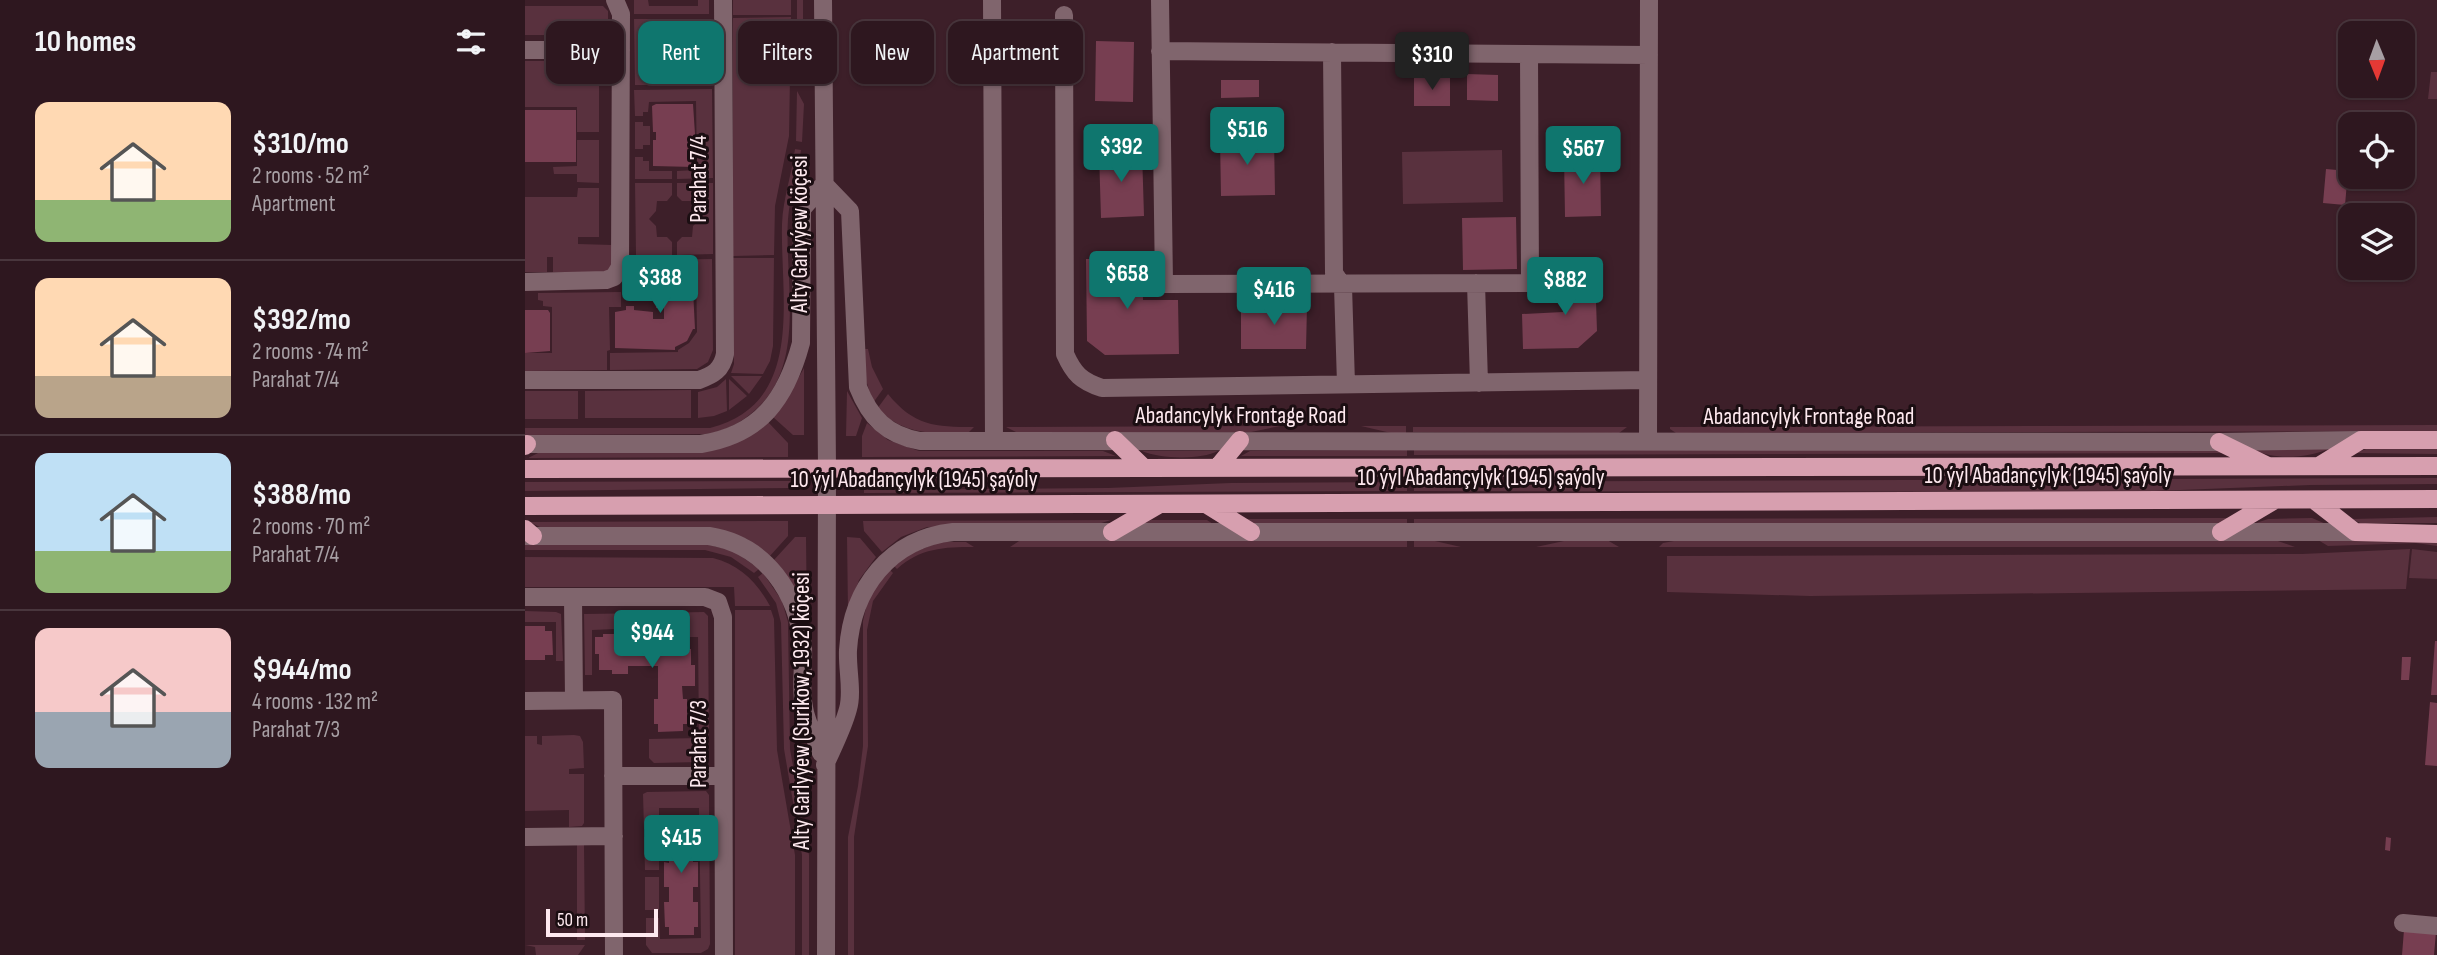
<!DOCTYPE html>
<html lang="en">
<head>
<meta charset="utf-8">
<style>
	:root { --surface:#2e171f; --page:#362028; --text:#f1f3f6; --muted:#a79fa4; --line:#49363d; --accent:#0f766e }
	body { margin:0; font-family:"Sofia Sans Condensed",sans-serif; background:var(--page); color:var(--text); height:100vh; display:flex; flex-direction:column; font-size:26px; white-space:nowrap }
	* { box-sizing:border-box; margin:0 }
	p { font-size:23px; color:var(--muted) }
	.icon { flex:none; width:38px; height:38px; fill:none; stroke:currentColor; stroke-width:2; stroke-linecap:round; stroke-linejoin:round }
	.map { position:relative; flex:1; overflow:hidden }
	.side { display:flex; flex-direction:column; background:var(--surface); width:525px }
	.side>* { flex:none }
	.top-card { position:absolute; left:21px; top:21px; width:665px; height:63px; display:flex; gap:14px }
	.needle { width:46px; rotate:179deg }
	.controls { position:absolute; left:1813px; top:21px; display:grid; gap:14px }
	.controls a { display:grid; place-items:center; width:77px; height:77px; border-radius:14px; background:var(--surface); box-shadow:0 2px 5px #0004,0 0 0 2px var(--line); font-size:35px }
	.scale { position:absolute; left:21px; bottom:18px; width:112px; box-sizing:border-box; padding-left:7px; border:4px solid #fee9ef; border-top:0; font-size:19px; line-height:24px; white-space:nowrap; color:#fee9ef; -webkit-text-stroke:5px #1b0e12; paint-order:stroke }
	.price { position:absolute; translate:-50% -60px; padding:0 16px; border-radius:7px; background:var(--accent); color:#fff; font-size:23px; line-height:46px; filter:drop-shadow(0 2px 4px #0008) }
	.price::after { content:''; position:absolute; left:50%; top:42px; width:21px; height:16px; margin-left:-10px; background:inherit; clip-path:polygon(0 0,100% 0,50% 100%) }
	.price.on { background:#222; color:#fff }
	ul { padding:0; list-style:none }
	li { display:flex; align-items:center; gap:21px; height:175px; padding:0 35px }
	li+li { border-top:2px solid var(--line) }
	li span { display:grid; place-items:center; flex:none; width:196px; height:140px; border-radius:14px; color:#555 }
	li>.icon { margin-inline-start:auto }
	span .icon { width:84px; height:84px; fill:#fffc; stroke-width:1 }
	li b { font-size:30px }
	h2 { display:flex; justify-content:space-between; align-items:center; height:84px; padding:0 35px; font-size:30px }
	.tag { padding:0 24px; border-radius:14px; background:var(--surface); box-shadow:0 2px 5px #0004,0 0 0 2px var(--line); font-size:24px; line-height:63px }
	.tag.on { background:var(--accent); color:#fff }
	main { display:flex; flex:1; min-height:0 }
	.map>svg:first-child { display:block }
	.green { fill:#59313e }
	.building { fill:#773e51 }
	.lines { fill:none; stroke-linecap:round; stroke-linejoin:round }
	.minor { stroke:#80656d; stroke-width:18 }
	.major { stroke:#d79faf; stroke-width:18 }
	.labels { text-anchor:middle; dominant-baseline:central; stroke-width:6; stroke-linejoin:round; paint-order:stroke }
	.street-label { font-size:23px; fill:#fee9ef; stroke:#1b0e12 }
</style>
</head>
<body>
<main>
<section class="side">
<h2>10 homes<svg class="icon" aria-label="filters" viewBox="0 0 24 24"><path d="M4 7h16M4 17h16"/><circle cx="9" cy="7" r="2"/><circle cx="15" cy="17" r="2"/></svg></h2>
<ul>
<li><span style="background:linear-gradient(#ffd9b3 70%,#8fb573 0)"><svg class="icon" aria-label="home" viewBox="0 0 24 24"><path d="M3 11l9-7 9 7M6 9v11h12V9"/></svg></span><div><b>$310/mo</b><p>2 rooms · 52 m²</p><p>Apartment</p></div></li>
<li><span style="background:linear-gradient(#ffd9b3 70%,#b9a48a 0)"><svg class="icon" aria-label="home" viewBox="0 0 24 24"><path d="M3 11l9-7 9 7M6 9v11h12V9"/></svg></span><div><b>$392/mo</b><p>2 rooms · 74 m²</p><p>Parahat 7/4</p></div></li>
<li><span style="background:linear-gradient(#bfe0f5 70%,#8fb573 0)"><svg class="icon" aria-label="home" viewBox="0 0 24 24"><path d="M3 11l9-7 9 7M6 9v11h12V9"/></svg></span><div><b>$388/mo</b><p>2 rooms · 70 m²</p><p>Parahat 7/4</p></div></li>
<li><span style="background:linear-gradient(#f6c9c9 60%,#9aa5b1 0)"><svg class="icon" aria-label="home" viewBox="0 0 24 24"><path d="M3 11l9-7 9 7M6 9v11h12V9"/></svg></span><div><b>$944/mo</b><p>4 rooms · 132 m²</p><p>Parahat 7/3</p></div></li>
</ul>
</section>
<div class="map">
<svg width="1912" height="955" viewBox="0 0 1912 955">
	<rect width="100%" height="100%" fill="#3d1f29"/>
	<path class="green" d="M 109,0 L 123,0 L 124,6 L 173,6 L 173,0 L 184,0 L 184,14 L 109,14 Z
		M 208,0 L 266,0 L 266,15 L 208,15 Z
		M 272,0 L 278,0 L 278,29 L 272,40 Z
		M 0,6 L 78,6 L 83,11 L 83,29 L 78,35 L 0,35 Z
		M 266,17 L 264,136 L 250,206 L 249,255 L 208,256 L 208,18 Z
		M 109,19 L 186,19 L 187,85 L 151,85 L 151,75 L 156,70 L 166,69 L 166,59 L 173,52 L 166,44 L 166,34 L 155,34 L 151,31 L 130,35 L 130,45 L 123,53 L 130,60 L 131,70 L 141,70 L 146,75 L 146,85 L 110,85 Z
		M 0,61 L 77,61 L 85,65 L 88,81 L 74,82 L 74,132 L 52,132 L 52,107 L 0,107 Z
		M 1906,72 L 1912,72 L 1912,99 L 1903,99 Z
		M 187,89 L 188,178 L 152,179 L 152,171 L 172,170 L 171,101 L 124,102 L 123,112 L 118,112 L 118,116 L 110,116 L 109,90 Z
		M 272,91 L 279,104 L 277,142 L 271,141 Z
		M 110,122 L 118,122 L 118,126 L 125,126 L 125,145 L 118,145 L 118,149 L 110,149 Z
		M 52,140 L 74,140 L 74,183 L 52,182 L 52,174 L 29,174 L 28,167 L 52,166 Z
		M 270,149 L 276,150 C 273,173 265,195 263,219 C 259,281 283,367 228,412 C 214,424 198,432 180,434 L 0,435 L 0,428 L 185,428 C 281,404 255,297 257,224 C 258,198 267,174 270,149 Z
		M 977,150 L 978,202 L 878,204 L 877,152 Z
		M 110,157 L 118,157 L 118,161 L 124,161 L 124,171 L 147,171 L 147,179 L 110,179 Z
		M 110,183 L 147,183 L 147,195 L 142,201 L 132,201 L 131,211 L 124,219 L 131,226 L 132,237 L 142,237 L 147,242 L 147,255 L 111,255 Z
		M 152,183 L 188,183 L 188,254 L 152,255 L 152,242 L 157,237 L 167,237 L 168,226 L 175,219 L 167,211 L 167,201 L 157,201 L 152,196 Z
		M 53,188 L 74,188 L 74,237 L 53,237 L 53,244 L 87,245 L 91,248 L 85,270 L 78,272 L 28,272 L 28,257 L 22,257 L 22,272 L 0,272 L 0,197 L 52,197 Z
		M 208,258 L 249,258 L 248,346 L 245,361 L 238,374 L 206,373 L 209,364 Z
		M 128,259 L 128,266 L 124,267 L 124,276 L 111,276 L 111,260 Z
		M 187,259 L 188,350 L 183,362 L 172,369 L 85,370 L 85,353 L 153,352 L 153,350 L 164,343 L 172,332 L 171,266 L 130,266 L 130,260 Z
		M 96,292 L 96,307 L 84,307 L 85,350 L 82,351 L 82,370 L 0,371 L 0,353 L 27,353 L 27,307 L 18,306 L 18,301 L 13,300 L 13,293 Z
		M 337,349 L 343,349 L 347,367 L 358,389 L 348,403 L 341,380 Z
		M 279,368 L 279,435 L 268,435 L 248,417 L 264,395 Z
		M 206,376 L 237,376 L 224,394 Z
		M 201,379 L 202,411 L 189,416 L 173,418 L 173,392 L 192,387 Z
		M 204,379 L 222,396 L 204,410 Z
		M 166,390 L 166,418 L 60,418 L 60,391 Z
		M 0,391 L 53,391 L 53,419 L 0,419 Z
		M 322,391 L 337,418 L 331,436 L 321,436 Z
		M 363,394 C 389,426 410,427 449,427 L 443,433 C 405,433 382,436 352,409 Z
		M 243,422 L 263,443 L 263,457 L 3,458 L 15,452 L 181,451 Z
		M 342,423 L 363,440 L 394,451 L 578,451 L 591,456 L 337,457 L 337,436 Z
		M 1912,425 L 1912,431 L 1151,433 L 1145,429 L 1145,427 Z
		M 755,426 L 726,432 L 493,433 L 481,427 Z
		M 836,426 L 881,426 L 881,433 L 866,433 Z
		M 888,427 L 1102,427 L 1094,433 L 888,432 Z
		M 1912,447 L 1912,454 L 1830,453 L 1841,449 Z
		M 1691,448 L 1703,453 L 889,455 L 889,450 Z
		M 1806,448 C 1783,458 1750,461 1727,449 Z
		M 882,450 L 882,456 L 716,456 L 725,451 Z
		M 617,451 L 693,451 C 676,460 635,459 617,451 Z
		M 1912,478 L 1912,484 L 1785,485 L 1605,492 L 889,491 L 889,482 Z
		M 265,481 L 265,488 L 0,491 L 0,482 Z
		M 882,482 L 882,491 L 339,493 L 339,490 L 583,488 L 706,483 Z
		M 1912,517 L 1912,523 L 1835,523 L 1827,519 Z
		M 1704,518 L 1692,525 L 889,526 L 889,519 Z
		M 1787,518 L 1801,524 L 1725,525 L 1743,519 Z
		M 718,519 L 882,519 L 882,525 L 734,526 Z
		M 586,520 L 570,525 L 402,527 L 376,537 L 357,552 L 339,531 L 338,521 Z
		M 626,520 L 682,520 L 691,526 L 613,526 Z
		M 263,521 L 263,536 L 244,557 L 222,539 L 193,530 L 17,528 L 4,522 Z
		M 270,537 L 281,537 L 282,622 L 248,561 Z
		M 322,537 L 335,538 L 351,557 L 334,580 L 323,611 Z
		M 1082,540 L 1094,547 L 1011,547 L 1039,541 Z
		M 1750,540 L 1770,547 L 1134,547 L 1138,543 L 1149,541 Z
		M 1793,540 L 1896,540 L 1912,542 L 1912,546 L 1891,543 L 1803,546 Z
		M 494,541 L 882,541 L 882,547 L 485,547 Z
		M 889,541 L 910,541 L 936,547 L 889,547 Z
		M 415,542 L 441,542 L 449,547 C 419,547 395,548 372,569 L 368,565 L 377,557 Z
		M 0,543 L 180,544 L 209,551 L 234,569 L 229,573 L 206,557 L 180,550 L 0,550 Z
		M 1885,549 L 1881,589 L 1285,596 L 1142,592 L 1142,556 L 1777,554 Z
		M 1887,549 L 1912,552 L 1912,579 L 1884,578 Z
		M 0,557 L 188,558 C 215,565 232,582 245,606 L 210,606 L 209,587 L 0,587 Z
		M 364,569 L 368,573 L 348,601 L 342,630 L 343,746 L 329,837 L 329,955 L 323,955 L 323,837 L 333,786 L 338,746 L 338,621 L 343,599 Z
		M 238,573 L 257,601 L 263,622 L 265,749 L 284,855 L 284,955 L 277,955 L 277,855 L 259,749 L 256,623 L 251,603 L 233,577 Z
		M 210,610 L 246,610 L 249,619 L 252,750 L 270,855 L 270,955 L 210,955 Z
		M 0,611 L 31,612 L 36,614 L 38,661 L 31,661 L 31,622 L 0,622 Z
		M 128,613 L 128,625 L 115,625 L 115,621 L 91,622 L 90,629 L 67,630 L 67,675 L 60,675 L 59,614 Z
		M 132,613 L 179,612 L 183,616 L 184,752 L 176,762 L 129,763 L 124,758 L 124,739 L 174,738 L 173,637 L 133,637 Z
		M 49,735 L 55,736 L 58,742 L 59,768 L 44,769 L 44,774 L 59,774 L 59,823 L 57,826 L 44,827 L 44,810 L 0,811 L 0,736 L 12,736 L 12,744 L 17,745 L 17,736 Z
		M 181,791 L 184,795 L 185,944 L 183,949 L 176,953 L 127,953 L 121,945 L 121,918 L 134,918 L 135,939 L 176,938 L 174,808 L 134,808 L 134,828 L 119,829 L 118,794 L 122,792 Z
		M 119,837 L 134,837 L 134,870 L 120,870 Z
		M 52,844 L 59,844 L 60,940 L 52,940 Z
		M 120,877 L 134,877 L 134,910 L 120,910 Z
		M 0,945 L 60,945 L 53,955 L 11,955 L 10,947 Z"/>
	<path class="building" d="M 571,41 L 609,42 L 608,102 L 570,101 Z
		M 942,74 L 973,75 L 973,101 L 942,100 Z
		M 889,78 L 925,78 L 925,106 L 889,106 Z
		M 696,80 L 734,80 L 734,97 L 696,98 Z
		M 131,104 L 168,104 L 171,149 L 169,149 L 169,167 L 128,166 L 128,140 L 131,140 L 131,132 L 128,132 L 127,106 Z
		M 0,110 L 51,110 L 51,162 L 0,162 Z
		M 695,139 L 749,139 L 750,195 L 696,196 Z
		M 617,151 L 619,216 L 576,218 L 574,153 Z
		M 1075,155 L 1076,216 L 1040,217 L 1039,156 Z
		M 1801,169 L 1823,171 L 1820,205 L 1798,203 Z
		M 991,217 L 992,269 L 938,270 L 937,218 Z
		M 617,258 L 618,300 L 653,300 L 654,354 L 580,355 L 562,341 L 561,259 Z
		M 131,270 L 167,270 L 170,329 L 168,329 L 162,341 L 150,347 L 150,350 L 90,348 L 90,312 L 101,310 L 101,306 L 109,306 L 109,310 L 128,312 L 128,319 L 139,319 L 139,308 L 131,308 L 130,290 L 125,290 L 125,281 L 129,281 Z
		M 1070,272 L 1072,331 L 1053,348 L 998,349 L 997,314 L 1038,312 L 1037,273 Z
		M 716,306 L 782,306 L 781,349 L 716,349 Z
		M 0,310 L 23,310 L 25,313 L 25,351 L 0,353 Z
		M 95,625 L 110,625 L 110,629 L 123,629 L 123,645 L 145,645 L 145,641 L 162,641 L 162,649 L 166,649 L 166,665 L 170,665 L 170,686 L 157,686 L 158,699 L 162,699 L 162,724 L 158,724 L 158,731 L 133,732 L 133,724 L 129,724 L 129,699 L 133,699 L 133,666 L 103,666 L 103,674 L 87,674 L 87,670 L 74,670 L 74,654 L 70,654 L 70,637 L 78,637 L 78,634 L 95,634 Z
		M 0,626 L 20,626 L 20,631 L 27,631 L 28,655 L 20,655 L 20,660 L 0,660 Z
		M 1910,641 L 1912,641 L 1912,695 L 1906,695 Z
		M 1877,657 L 1886,657 L 1884,680 L 1876,680 Z
		M 1905,702 L 1912,703 L 1912,766 L 1900,765 Z
		M 143,815 L 168,815 L 168,822 L 173,822 L 173,847 L 168,847 L 168,862 L 173,862 L 173,887 L 168,887 L 168,902 L 173,902 L 173,927 L 169,927 L 169,935 L 144,935 L 144,927 L 140,927 L 139,902 L 144,902 L 144,887 L 139,887 L 139,862 L 144,863 L 144,847 L 139,847 L 139,823 L 144,822 Z
		M 1861,837 L 1866,838 L 1865,851 L 1860,850 Z
		M 1879,930 L 1911,932 L 1909,955 L 1877,955 Z"/>
	<g class="lines">
		<path class="minor" d="M 298,0 L 302,468 L 301,955
			M 467,0 L 469,440
			M 635,0 L 639,284 L 1005,283 L 1004,54
			M 539,15 L 540,354 C 549,374 556,381 577,388 L 1123,380
			M 0,50 L 96,50
			M 635,51 L 1124,55
			M 807,52 L 809,273 L 818,286 L 821,384
			M 0,282 L 81,280 L 89,277 L 95,267 L 96,14 L 90,0
			M 951,283 L 954,383
			M 0,380 L 174,380 C 188,375 197,370 200,354 L 198,0
			M 1123,441 L 1124,0
			M 0,444 L 176,444 C 235,435 261,399 276,343 L 277,209 L 299,184 L 325,211 L 333,387 C 345,418 362,435 395,441 L 1694,442 L 1836,440
			M 0,536 L 184,536 C 241,545 273,593 278,647 C 279,667 275,688 279,707 C 281,723 291,739 296,753
			M 0,597 L 180,597 L 193,602 L 198,617 L 199,955
			M 48,597 L 49,700
			M 0,701 L 88,700 L 89,955
			M 300,765 C 308,747 318,728 323,709 C 328,692 322,669 323,650 C 327,588 365,539 428,532 L 1830,532
			M 88,776 L 198,776
			M 0,837 L 89,836
			M 1878,923 L 1912,926"/>
		<path class="major" d="M 590,440 L 619,468
			M 1694,442 L 1741,465
			M 0,446 L 2,444
			M 1794,466 L 1836,440 L 1912,440
			M 692,468 L 715,440
			M 0,469 L 1912,466
			M 1789,500 L 1830,532 L 1912,534
			M 681,504 L 726,532
			M 0,506 L 1912,499
			M 0,529 L 8,536
			M 587,532 L 635,504
			M 1696,532 L 1750,500"/>
	</g>
	<g class="labels">
		<g class="street-label">
			<text transform="translate(174 179) rotate(-90)">Parahat 7/4</text>
			<text transform="translate(275 234) rotate(-90)">Alty Garlyýew köçesi</text>
			<text x="716" y="416">Abadancylyk Frontage Road</text>
			<text x="1284" y="417">Abadancylyk Frontage Road</text>
			<text x="1523" y="476">10 ýyl Abadançylyk (1945) şaýoly</text>
			<text x="956" y="478">10 ýyl Abadançylyk (1945) şaýoly</text>
			<text x="389" y="480">10 ýyl Abadançylyk (1945) şaýoly</text>
			<text transform="translate(277 711) rotate(-90)">Alty Garlyýew (Surikow, 1932) köçesi</text>
			<text transform="translate(174 744) rotate(-90)">Parahat 7/3</text>
		</g>
	</g>
</svg>
<div class="controls">
<a><svg class="needle" viewBox="-14 -14 28 28"><path d="M0-13l5 13h-10z" fill="#e53935"/><path d="M0 13l5-13h-10z" fill="#a79fa4"/></svg></a>
<a><svg class="icon" aria-label="locate" viewBox="0 0 24 24"><circle cx="12" cy="12" r="6"/><path d="M12 2v4M12 18v4M2 12h4M18 12h4"/></svg></a>
<a><svg class="icon" aria-label="layers" viewBox="0 0 24 24"><path d="M12 4l9 5-9 5-9-5zM3 14l9 5 9-5"/></svg></a>
</div>
<div class="scale">50 m</div>
<b class="price on" style="left:907px;top:92px">$310</b>
<b class="price" style="left:722px;top:167px">$516</b>
<b class="price" style="left:596px;top:184px">$392</b>
<b class="price" style="left:1058px;top:186px">$567</b>
<b class="price" style="left:602px;top:311px">$658</b>
<b class="price" style="left:135px;top:315px">$388</b>
<b class="price" style="left:1040px;top:317px">$882</b>
<b class="price" style="left:749px;top:327px">$416</b>
<b class="price" style="left:127px;top:670px">$944</b>
<b class="price" style="left:156px;top:875px">$415</b>
<div class="top-card">
<a class="tag">Buy</a>
<a class="tag on">Rent</a>
<a class="tag">Filters</a>
<a class="tag">New</a>
<a class="tag">Apartment</a>
</div>
</div>
</main>
</body>
</html>
